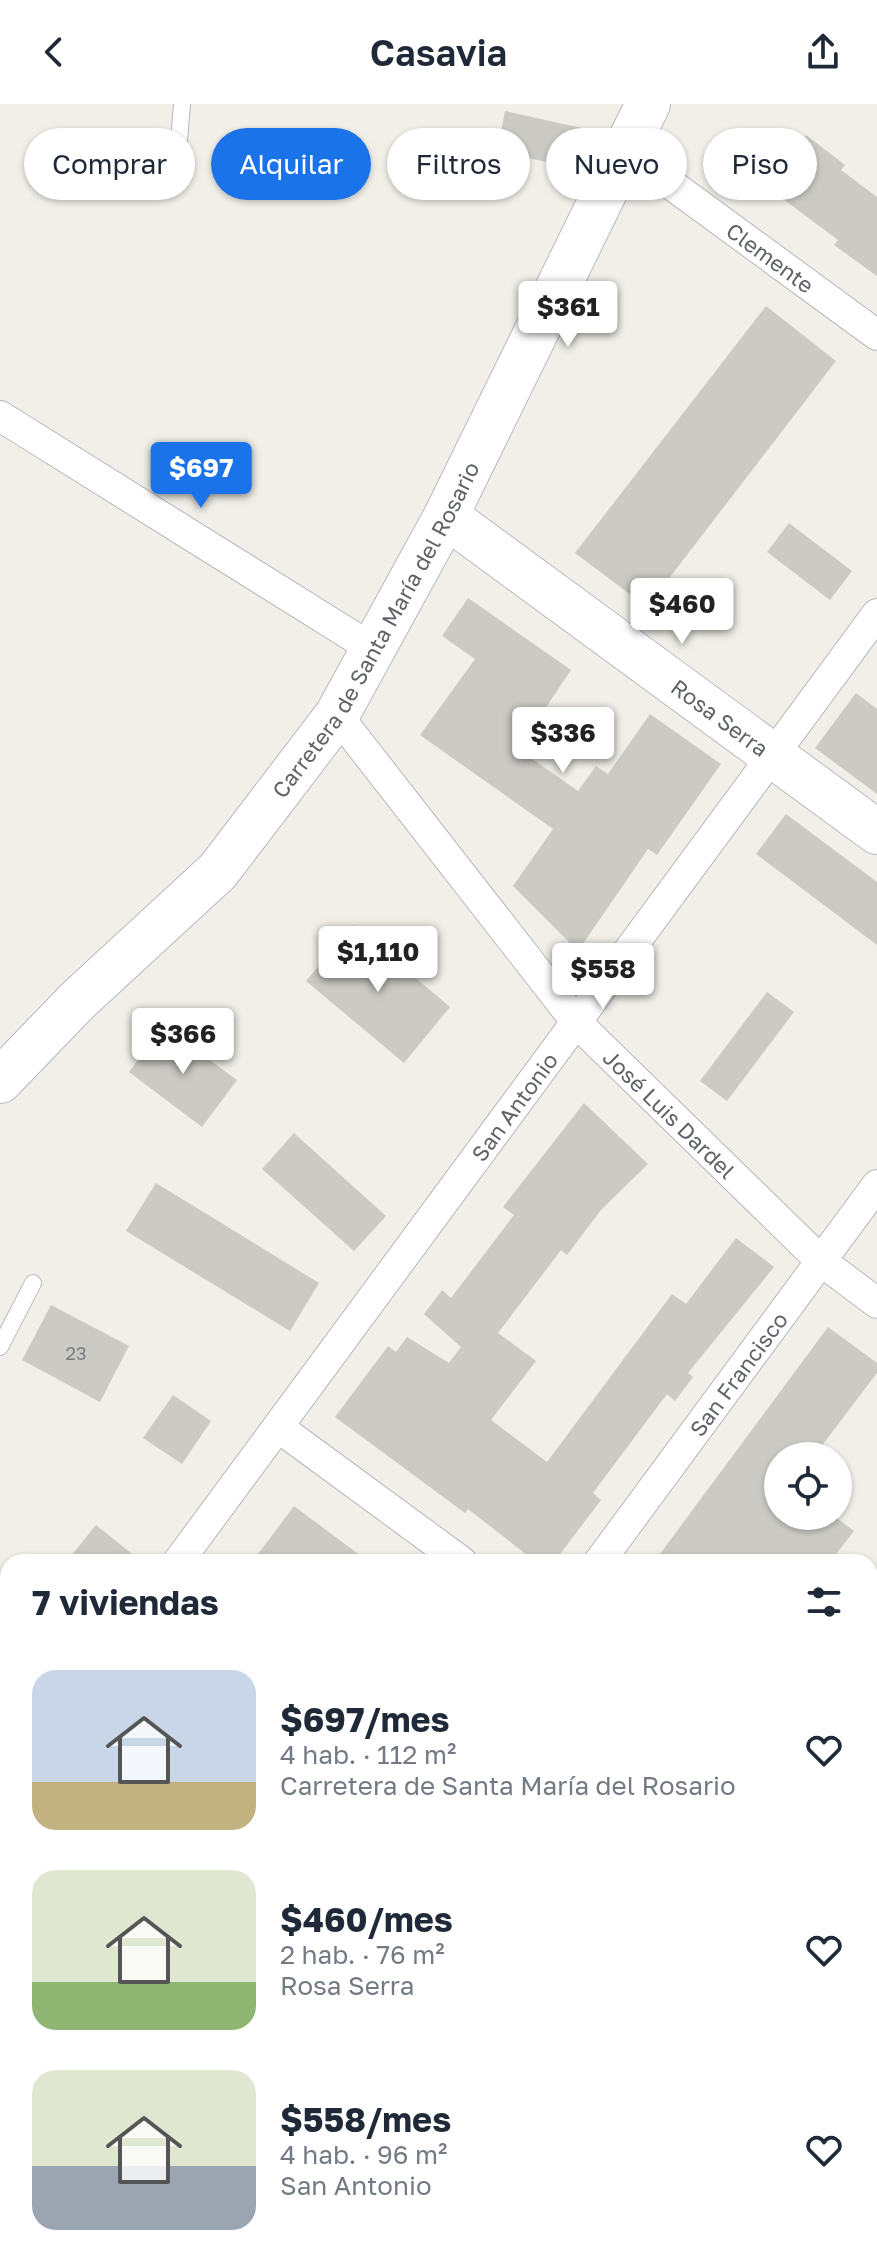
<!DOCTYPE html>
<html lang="es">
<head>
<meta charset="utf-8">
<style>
	:root { --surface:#fff; --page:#f6f6f7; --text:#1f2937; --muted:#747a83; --accent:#1a73e8 }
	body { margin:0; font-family:"Golos Text",sans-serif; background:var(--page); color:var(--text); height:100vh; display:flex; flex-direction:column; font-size:30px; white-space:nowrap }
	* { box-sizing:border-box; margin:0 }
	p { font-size:26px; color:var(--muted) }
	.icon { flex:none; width:44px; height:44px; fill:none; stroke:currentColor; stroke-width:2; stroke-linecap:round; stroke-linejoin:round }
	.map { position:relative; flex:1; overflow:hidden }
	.details { position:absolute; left:0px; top:1450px; width:878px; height:714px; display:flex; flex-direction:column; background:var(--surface); border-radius:24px 24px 0 0; box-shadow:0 2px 6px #0004 }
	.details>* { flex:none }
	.hud { position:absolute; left:24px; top:24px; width:830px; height:72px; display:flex; gap:16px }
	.tools { position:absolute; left:764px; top:1338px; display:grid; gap:16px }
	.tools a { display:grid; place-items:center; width:88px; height:88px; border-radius:50%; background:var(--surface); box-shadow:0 2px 6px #0004; font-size:40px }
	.price { position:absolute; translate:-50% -68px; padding:0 18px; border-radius:8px; background:#fff; color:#222; font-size:26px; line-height:52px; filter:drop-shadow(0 2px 4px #0008) }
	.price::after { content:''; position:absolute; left:50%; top:48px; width:24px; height:18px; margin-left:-12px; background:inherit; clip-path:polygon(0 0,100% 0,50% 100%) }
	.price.active { background:var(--accent); color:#fff }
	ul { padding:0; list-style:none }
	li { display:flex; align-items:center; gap:24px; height:200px; padding:0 32px }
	li span { display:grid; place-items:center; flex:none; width:224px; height:160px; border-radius:24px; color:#555 }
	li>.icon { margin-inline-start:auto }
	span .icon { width:96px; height:96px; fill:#fffc; stroke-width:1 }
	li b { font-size:34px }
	h2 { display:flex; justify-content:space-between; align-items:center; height:96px; padding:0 32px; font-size:34px }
	.tag { padding:0 28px; border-radius:36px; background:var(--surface); box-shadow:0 2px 6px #0004; font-size:28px; line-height:72px }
	.tag.active { background:var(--accent); color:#fff }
	header { display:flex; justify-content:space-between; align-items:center; height:104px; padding:0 32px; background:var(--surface); font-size:36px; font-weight:600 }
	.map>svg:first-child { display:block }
	.building { fill:#cccac5 }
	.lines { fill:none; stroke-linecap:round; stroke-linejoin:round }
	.lane-casing { stroke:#b5b8bc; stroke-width:18 }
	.street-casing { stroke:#b5b8bc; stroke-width:32 }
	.secondary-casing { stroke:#b6babf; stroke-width:46 }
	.lane { stroke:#fff; stroke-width:16 }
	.street { stroke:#fff; stroke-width:30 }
	.secondary { stroke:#fff; stroke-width:44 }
	.labels { text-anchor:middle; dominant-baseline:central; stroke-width:6; stroke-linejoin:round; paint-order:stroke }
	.number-label { font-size:18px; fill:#7a7d7f }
	.street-label { font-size:22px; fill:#5f6368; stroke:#fff }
</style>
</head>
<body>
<header><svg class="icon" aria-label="back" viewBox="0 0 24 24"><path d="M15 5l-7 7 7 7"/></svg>Casavia<svg class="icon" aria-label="share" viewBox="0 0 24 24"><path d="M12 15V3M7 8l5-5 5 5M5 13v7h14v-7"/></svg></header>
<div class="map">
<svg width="877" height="2163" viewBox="0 0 877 2163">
	<rect width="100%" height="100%" fill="#f1efe8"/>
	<path class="building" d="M 505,7 L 582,24 L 573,64 L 497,47 Z
		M 806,31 L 845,61 L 841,66 L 877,93 L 877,172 L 834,141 L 838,136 L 767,83 Z
		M 766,202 L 836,257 L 647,503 L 575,449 Z
		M 789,419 L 852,467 L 830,496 L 767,448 Z
		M 468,494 L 571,566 L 518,645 L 578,687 L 596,662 L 608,670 L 650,610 L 721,660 L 657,751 L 648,745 L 578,847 L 513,782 L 553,725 L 420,631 L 475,555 L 442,532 Z
		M 856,589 L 877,605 L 877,690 L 815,644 Z
		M 786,710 L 877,778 L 877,841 L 756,750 Z
		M 353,821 L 450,903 L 404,959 L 306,877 Z
		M 767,888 L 794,908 L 727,997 L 700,977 Z
		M 163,922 L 237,976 L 202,1023 L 129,968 Z
		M 584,999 L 648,1060 L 601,1106 L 567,1151 L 561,1146 L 498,1229 L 536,1257 L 491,1316 L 547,1358 L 672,1190 L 686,1200 L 736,1134 L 774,1163 L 688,1269 L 693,1273 L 675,1297 L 667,1290 L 593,1389 L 601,1396 L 554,1458 L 536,1458 L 468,1405 L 465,1409 L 335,1313 L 388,1242 L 396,1248 L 407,1233 L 449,1259 L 461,1243 L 424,1210 L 442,1186 L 451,1194 L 514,1111 L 503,1103 Z
		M 294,1029 L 386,1112 L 354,1147 L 262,1065 Z
		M 156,1079 L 319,1179 L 290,1227 L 126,1127 Z
		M 51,1201 L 129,1242 L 100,1298 L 22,1256 Z
		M 828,1223 L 877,1259 L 877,1269 L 814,1352 L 778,1352 L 778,1412 L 834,1412 L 854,1427 L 830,1458 L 654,1458 Z
		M 173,1291 L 211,1317 L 182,1360 L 143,1334 Z
		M 294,1402 L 369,1458 L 252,1458 Z
		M 96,1421 L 142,1458 L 66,1458 Z"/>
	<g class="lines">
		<g class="lane-casing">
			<path id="lane" d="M 176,73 L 182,0
				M 0,1243 L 33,1179"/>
		</g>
		<g class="street-casing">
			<g id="street">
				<path id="s1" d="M 627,48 L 877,231"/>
				<path d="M 0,312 L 373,545"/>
				<path id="s2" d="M 337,611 L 578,920 L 821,1157 L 877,1199"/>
				<path d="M 278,1323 L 462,1458"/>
				<path id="s3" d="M 178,1458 L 877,510"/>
				<path id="s4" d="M 599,1458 L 877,1081"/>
				<path d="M 0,1635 L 8,1641"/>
				<path d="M 870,1669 L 877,1658"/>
				<path d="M 0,1699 L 8,1688"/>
				<path d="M 870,1760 L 877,1765"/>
				<path d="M 699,2156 L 709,2163"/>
				<path d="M 85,2163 L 90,2156"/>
				<path d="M 535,2163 L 539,2156"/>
			</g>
		</g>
		<g class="secondary-casing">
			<g id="secondary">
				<path id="s5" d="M 446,412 L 877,728"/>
				<path id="s6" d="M 0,977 L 77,897 L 218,767 L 337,611 L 446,412 L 648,0"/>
			</g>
		</g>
		<use href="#lane" class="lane"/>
		<use href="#street" class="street"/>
		<use href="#secondary" class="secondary"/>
	</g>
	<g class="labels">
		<g class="number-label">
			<text x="76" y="1249">23</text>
		</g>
		<g class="street-label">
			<text stroke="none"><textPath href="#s1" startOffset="178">Clemente</textPath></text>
			<text stroke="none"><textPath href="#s6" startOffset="592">Carretera de Santa María del Rosario</textPath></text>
			<text stroke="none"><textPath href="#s5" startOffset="340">Rosa Serra</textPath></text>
			<text stroke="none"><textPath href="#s3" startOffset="566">San Antonio</textPath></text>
			<text stroke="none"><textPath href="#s2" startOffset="520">José Luis Dardel</textPath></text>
			<text stroke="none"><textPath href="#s4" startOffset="234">San Francisco</textPath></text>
		</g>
	</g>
</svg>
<div class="tools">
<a><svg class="icon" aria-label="locate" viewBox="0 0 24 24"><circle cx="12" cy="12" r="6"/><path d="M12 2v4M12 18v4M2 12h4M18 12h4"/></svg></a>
</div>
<b class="price" style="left:568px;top:245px">$361</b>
<b class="price active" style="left:201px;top:406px">$697</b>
<b class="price" style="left:682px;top:542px">$460</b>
<b class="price" style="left:563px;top:671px">$336</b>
<b class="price" style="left:378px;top:890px">$1,110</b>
<b class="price" style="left:603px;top:907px">$558</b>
<b class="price" style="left:183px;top:972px">$366</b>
<div class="hud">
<a class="tag">Comprar</a>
<a class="tag active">Alquilar</a>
<a class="tag">Filtros</a>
<a class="tag">Nuevo</a>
<a class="tag">Piso</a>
</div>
<section class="details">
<h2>7 viviendas<svg class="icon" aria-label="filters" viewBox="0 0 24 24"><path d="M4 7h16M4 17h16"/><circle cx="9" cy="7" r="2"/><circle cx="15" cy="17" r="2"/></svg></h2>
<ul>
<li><span style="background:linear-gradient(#c9d6e8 70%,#c2b280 0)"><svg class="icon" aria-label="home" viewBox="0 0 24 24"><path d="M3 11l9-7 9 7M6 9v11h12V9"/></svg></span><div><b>$697/mes</b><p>4 hab. · 112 m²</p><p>Carretera de Santa María del Rosario</p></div><svg class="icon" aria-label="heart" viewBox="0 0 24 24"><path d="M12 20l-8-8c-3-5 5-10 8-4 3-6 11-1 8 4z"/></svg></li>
<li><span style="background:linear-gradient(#dfe7d0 70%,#8fb573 0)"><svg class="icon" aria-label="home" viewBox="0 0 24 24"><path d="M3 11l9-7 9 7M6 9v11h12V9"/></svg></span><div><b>$460/mes</b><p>2 hab. · 76 m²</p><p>Rosa Serra</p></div><svg class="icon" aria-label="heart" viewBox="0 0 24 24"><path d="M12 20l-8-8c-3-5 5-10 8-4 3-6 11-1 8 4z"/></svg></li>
<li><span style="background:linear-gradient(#dfe7d0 60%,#9aa5b1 0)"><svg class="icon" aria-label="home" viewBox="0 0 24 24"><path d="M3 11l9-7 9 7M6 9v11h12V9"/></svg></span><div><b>$558/mes</b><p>4 hab. · 96 m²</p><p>San Antonio</p></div><svg class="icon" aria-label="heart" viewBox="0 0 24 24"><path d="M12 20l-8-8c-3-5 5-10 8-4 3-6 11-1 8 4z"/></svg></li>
</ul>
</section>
</div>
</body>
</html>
